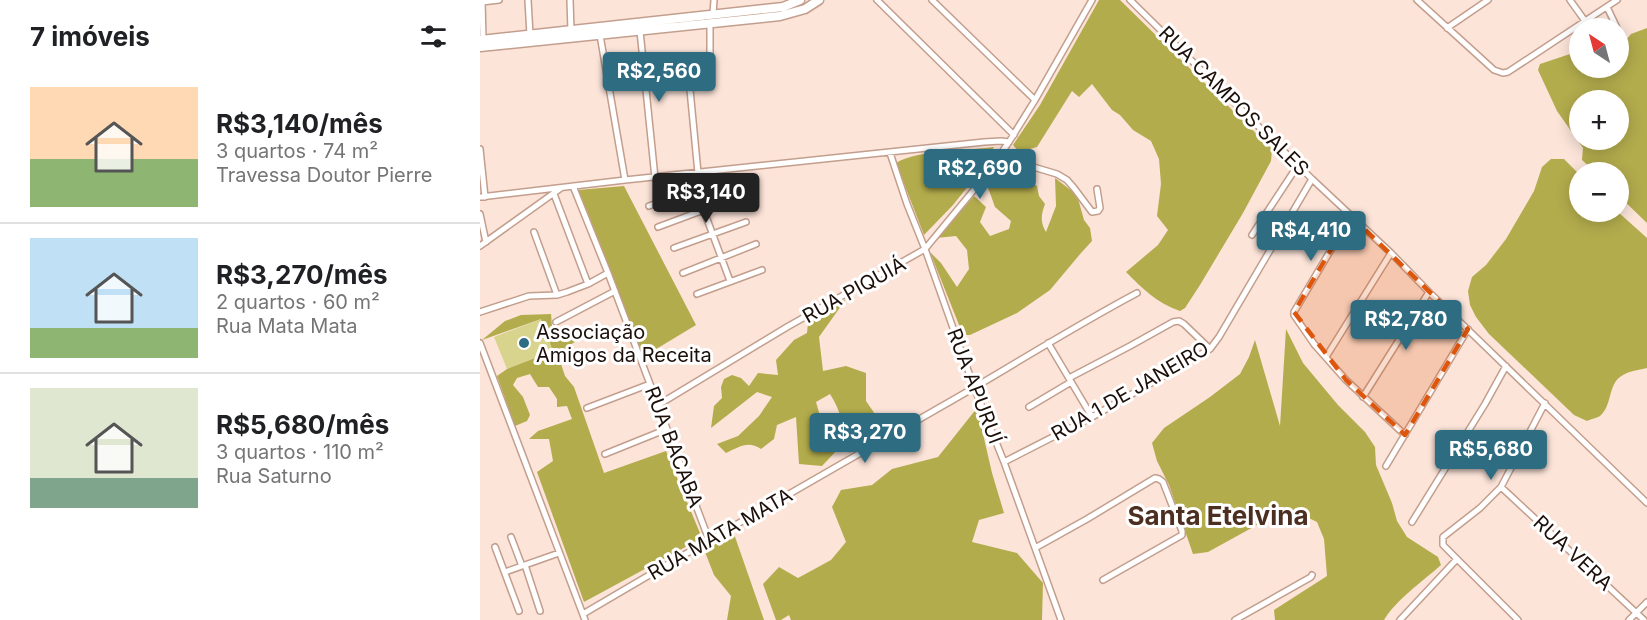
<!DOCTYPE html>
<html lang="pt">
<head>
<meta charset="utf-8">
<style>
	:root { --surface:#fff; --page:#f6f6f6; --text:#202124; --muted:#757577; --line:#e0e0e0; --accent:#2e6c82 }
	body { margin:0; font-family:Inter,sans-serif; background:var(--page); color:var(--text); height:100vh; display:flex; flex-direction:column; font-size:22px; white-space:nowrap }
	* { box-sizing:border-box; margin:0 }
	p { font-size:20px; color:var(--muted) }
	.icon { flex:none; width:33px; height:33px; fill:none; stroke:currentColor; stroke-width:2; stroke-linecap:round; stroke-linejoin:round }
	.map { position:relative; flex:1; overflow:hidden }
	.details { display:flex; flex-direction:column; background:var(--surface); width:480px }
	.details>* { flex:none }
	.needle { width:39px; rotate:324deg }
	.fabs { position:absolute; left:1089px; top:18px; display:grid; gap:12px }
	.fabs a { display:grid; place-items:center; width:60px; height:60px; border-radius:50%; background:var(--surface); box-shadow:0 3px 15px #0003; font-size:30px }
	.price { position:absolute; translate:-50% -51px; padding:0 14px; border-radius:6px; background:var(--accent); color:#fff; font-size:20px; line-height:39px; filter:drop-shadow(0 2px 3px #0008) }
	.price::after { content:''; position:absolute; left:50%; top:36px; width:18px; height:14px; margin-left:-9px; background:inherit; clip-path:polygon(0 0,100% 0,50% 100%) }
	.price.on { background:#222; color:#fff }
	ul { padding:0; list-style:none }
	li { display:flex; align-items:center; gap:18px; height:150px; padding:0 30px }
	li+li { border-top:2px solid var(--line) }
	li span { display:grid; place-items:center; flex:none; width:168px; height:120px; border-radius:0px; color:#555 }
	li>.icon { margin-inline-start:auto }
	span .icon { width:72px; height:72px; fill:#fffc; stroke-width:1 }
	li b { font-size:26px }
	h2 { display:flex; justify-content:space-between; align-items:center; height:72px; padding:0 30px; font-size:26px }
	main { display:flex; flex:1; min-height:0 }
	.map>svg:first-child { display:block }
	.green { fill:#d8d48d }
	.forest { fill:#b3ac4d; fill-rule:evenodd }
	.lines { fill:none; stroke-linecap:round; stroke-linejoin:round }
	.minor-casing { stroke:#c39e8d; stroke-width:8 }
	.secondary-casing { stroke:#c39e8d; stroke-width:11 }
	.minor { stroke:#fff; stroke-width:5 }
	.secondary { stroke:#fff; stroke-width:8 }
	.marked { fill:#de550c; fill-opacity:0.2; stroke:#de550c; stroke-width:4.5; stroke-dasharray:12 8; stroke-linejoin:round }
	.poi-dot { fill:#2e6c82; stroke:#fff; stroke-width:2 }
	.labels { text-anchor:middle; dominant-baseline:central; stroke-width:6; stroke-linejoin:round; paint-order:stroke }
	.street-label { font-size:20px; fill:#1c0f0a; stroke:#fff }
	.poi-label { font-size:20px; fill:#1c0f0a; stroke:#fff; text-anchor:start }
	.district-label { font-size:26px; font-weight:bold; fill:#4d2f21; stroke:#fff }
</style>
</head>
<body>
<main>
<section class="details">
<h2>7 imóveis<svg class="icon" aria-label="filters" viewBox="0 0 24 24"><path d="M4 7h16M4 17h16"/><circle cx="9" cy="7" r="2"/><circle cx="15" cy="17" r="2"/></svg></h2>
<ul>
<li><span style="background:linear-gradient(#ffd9b3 60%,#8fb573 0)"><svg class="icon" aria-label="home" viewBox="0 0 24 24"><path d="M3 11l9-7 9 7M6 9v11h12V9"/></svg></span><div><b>R$3,140/mês</b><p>3 quartos · 74 m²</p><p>Travessa Doutor Pierre</p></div></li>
<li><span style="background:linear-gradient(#bfe0f5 75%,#8fb573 0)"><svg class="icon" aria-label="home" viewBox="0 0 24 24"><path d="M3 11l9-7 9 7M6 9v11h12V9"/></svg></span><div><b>R$3,270/mês</b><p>2 quartos · 60 m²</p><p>Rua Mata Mata</p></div></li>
<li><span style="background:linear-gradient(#dfe7d0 75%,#7fa58c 0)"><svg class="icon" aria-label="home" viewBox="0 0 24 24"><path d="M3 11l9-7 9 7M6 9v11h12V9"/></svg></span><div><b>R$5,680/mês</b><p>3 quartos · 110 m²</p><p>Rua Saturno</p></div></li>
</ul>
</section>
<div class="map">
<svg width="1167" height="620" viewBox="0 0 1167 620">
	<rect width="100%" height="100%" fill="#fce4d9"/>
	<path class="green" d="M 61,319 L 75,350 L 27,369 L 14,337 Z"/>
	<path class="forest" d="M 619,0 L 640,0 L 792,149 L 791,161 L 763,213 L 720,285 L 705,308 L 700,311 C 677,303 663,289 646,272 L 678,245 L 688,230 L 677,216 L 681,184 L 679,159 L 671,141 L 653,130 L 640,115 L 632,110 L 612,84 L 599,97 L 592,91 L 557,147 L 539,152 L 533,145 L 560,105 Z
		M 1167,28 L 1167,223 L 1139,196 L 1138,172 L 1115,172 L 1102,160 L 1103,148 L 1077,111 L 1058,70 L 1060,64 L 1099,51 L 1100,68 L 1138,68 L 1139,39 L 1146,40 L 1151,34 ZM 1100,100 L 1138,100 L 1138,140 L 1100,140 Z
		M 514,147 L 493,180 L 473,205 L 444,235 L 416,163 C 439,149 486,151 514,147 Z
		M 524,159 L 557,186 L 559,196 L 565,204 C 561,215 560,222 566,232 L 576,206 L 575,178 L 597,195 L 604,220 L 610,228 L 612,241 L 601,253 L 570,290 L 537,313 L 490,335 L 483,335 L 450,252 L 461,263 L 477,287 L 489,269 L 487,250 L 476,236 L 456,238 L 494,196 L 506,207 L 500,222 L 510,236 L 529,229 L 531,221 L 515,207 L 506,182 Z
		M 1071,159 L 1084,159 L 1099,174 L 1100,212 L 1138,212 L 1167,238 L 1167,368 C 1158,370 1148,371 1140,377 C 1128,386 1132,406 1120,416 C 1117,418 1111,419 1107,421 L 1094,415 L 1009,334 L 996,317 L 990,305 L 988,291 L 992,277 L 1006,265 L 1026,239 L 1054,191 L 1062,167 Z
		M 144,186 L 216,325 L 163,357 L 98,190 Z
		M 366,299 L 339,337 L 343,371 L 366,366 L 386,373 L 386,401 L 399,420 L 401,435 L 369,453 C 365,433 362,412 350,394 L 336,402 L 340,416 L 355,435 L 358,449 L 342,466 L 319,464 L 316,417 L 297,425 L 294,439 L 281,449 C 268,440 259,447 246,453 L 237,444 L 258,436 L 279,416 L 292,397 L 277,392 L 231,428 L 234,406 L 242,398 L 241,387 L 244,379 L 252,375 L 261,378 L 269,386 L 278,373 L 298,375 L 296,360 L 314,340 L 327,333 L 328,323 Z
		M 71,314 L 72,326 L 76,337 L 97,326 L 101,338 L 87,347 L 80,361 L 85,376 L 94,387 L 124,473 L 186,451 L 222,538 L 104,602 L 57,472 L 73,461 L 69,439 L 49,439 L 58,431 L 92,419 L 87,406 L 77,407 L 77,399 L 69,387 L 58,387 L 50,374 L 37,378 L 33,385 L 43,397 L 50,415 L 47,421 L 35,426 L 17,376 L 27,369 L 73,351 L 61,319 L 2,340 L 25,321 L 41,315 Z
		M 806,329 L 823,363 L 858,405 L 885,432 L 895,447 L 896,465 L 912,503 L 917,521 L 927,537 L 958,557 L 961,565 C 943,581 916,600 904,620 L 795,620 L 794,610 L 847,576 L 844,539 L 837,522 L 808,508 L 728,552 L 713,554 L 689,485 L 677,461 L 672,443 L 684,428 L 730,397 L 760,374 L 769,357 L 775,340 L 800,426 Z
		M 497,408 L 512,473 L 524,513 L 499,520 L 492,542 L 537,553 L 563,583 L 562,620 L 311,620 L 309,615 L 301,620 L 296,620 L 283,584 L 299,567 L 318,578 L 351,560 L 366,542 L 352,507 L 361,490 L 392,485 L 412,469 L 458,457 Z
		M 253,531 L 284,620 L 247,620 L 251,596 L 234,575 L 225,552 Z"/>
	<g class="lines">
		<g class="minor-casing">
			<path id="minor" d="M 2,0 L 3,40
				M 48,0 L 50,35
				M 90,0 L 91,31
				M 397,0 L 534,135
				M 452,0 L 555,100
				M 650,0 L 832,179 L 911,253 L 949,292 L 1167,503
				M 937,0 L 1014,70 L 1023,73 L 1028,72 L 1137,0
				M 1090,0 L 1105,21
				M 2,2 L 19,0
				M 1127,7 L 1137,28
				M 233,14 L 234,0
				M 967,28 L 1008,0
				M 160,31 L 175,178
				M 120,35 L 145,180
				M 0,149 L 5,197
				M 523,151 L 540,163 L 577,174 L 587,180 L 594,188 L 612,212 L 618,211 L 620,208 L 617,189
				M 410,153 L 427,204 L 445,249 L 494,387 L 524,462 L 581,620
				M 218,173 L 208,69 C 214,63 224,66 230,61 L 230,23
				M 213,174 L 224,211 L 250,281
				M 93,186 L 128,273 L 229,540
				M 74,194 L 108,284
				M 0,197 L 145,180 L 504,142 L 521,141 L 529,142
				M 169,206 L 248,177
				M 0,214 L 6,242
				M 871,216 L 814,312 L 814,315 L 834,344 L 866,380 L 925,435
				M 178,227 L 256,198
				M 54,232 L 77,295
				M 772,235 L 818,165
				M 0,246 L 81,188
				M 194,248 L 266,222
				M 203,273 L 276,244
				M 217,294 L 282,270
				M 0,312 L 49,296 L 77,295 L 87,292 L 108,284 L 128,273
				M 76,322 L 135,291
				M 0,343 L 105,620
				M 568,343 L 612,417
				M 846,357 L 911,253
				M 589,378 L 650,346 L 693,322 L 699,321 L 704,324 L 730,349
				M 883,397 L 949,292
				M 178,405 L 307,327 L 445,249 L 502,180 L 529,142 L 555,100 L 612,0
				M 549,407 L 591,382
				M 107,408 L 170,384
				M 125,454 L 187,429
				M 524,462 L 612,417 L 730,349 L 739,337 L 832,179
				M 906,466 L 988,329
				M 1021,487 L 1164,620
				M 932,522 L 1005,404 L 1026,366
				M 31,537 L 42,566
				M 15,547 L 39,611
				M 555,548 L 607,519 L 675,478 L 679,479 L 683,482 L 702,531 L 702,535 L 623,580
				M 45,565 L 60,611
				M 25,572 L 79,553
				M 103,614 C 223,543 344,474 464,405 C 529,368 591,328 657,293
				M 755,620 L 831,577 L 832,575
				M 920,620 L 977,559
				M 1038,620 L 963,545 L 963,537 L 1000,508 L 1021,487 L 1065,403
				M 1149,620 L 1167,602"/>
		</g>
		<g class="secondary-casing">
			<path id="secondary" d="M 0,40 L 303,7 L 320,0
				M 0,47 L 300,16 L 325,9 L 339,0"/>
		</g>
		<use href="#minor" class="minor"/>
		<use href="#secondary" class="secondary"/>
	</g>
	<path class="marked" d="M 871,216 L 988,329 L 925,435 L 866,380 L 814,312 Z"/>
	<circle class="poi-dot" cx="44" cy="343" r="6"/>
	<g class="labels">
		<g class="street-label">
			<text transform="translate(754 101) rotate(45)">RUA CAMPOS SALES</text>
			<text transform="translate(374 290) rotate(-29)">RUA PIQUIÁ</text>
			<text transform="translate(495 386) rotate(69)">RUA APURUÍ</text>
			<text transform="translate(650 391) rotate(-30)">RUA 1 DE JANEIRO</text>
			<text transform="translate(194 447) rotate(69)">RUA BACABA</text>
			<text transform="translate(240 534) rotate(-30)">RUA MATA MATA</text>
			<text transform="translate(1093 553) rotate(43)">RUA VERA</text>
		</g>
		<g class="poi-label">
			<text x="56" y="332">Associação<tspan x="56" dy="23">Amigos da Receita</tspan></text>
		</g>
		<g class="district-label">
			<text x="738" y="515">Santa Etelvina</text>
		</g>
	</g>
</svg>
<div class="fabs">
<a><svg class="needle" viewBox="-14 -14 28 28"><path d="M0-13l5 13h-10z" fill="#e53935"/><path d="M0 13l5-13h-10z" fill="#757577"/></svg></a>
<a>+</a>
<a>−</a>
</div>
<b class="price" style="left:179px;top:103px">R$2,560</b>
<b class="price" style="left:500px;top:200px">R$2,690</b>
<b class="price on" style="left:226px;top:224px">R$3,140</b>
<b class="price" style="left:831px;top:262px">R$4,410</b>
<b class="price" style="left:926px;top:351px">R$2,780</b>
<b class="price" style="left:385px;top:464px">R$3,270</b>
<b class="price" style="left:1011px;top:481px">R$5,680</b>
</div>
</main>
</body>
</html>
